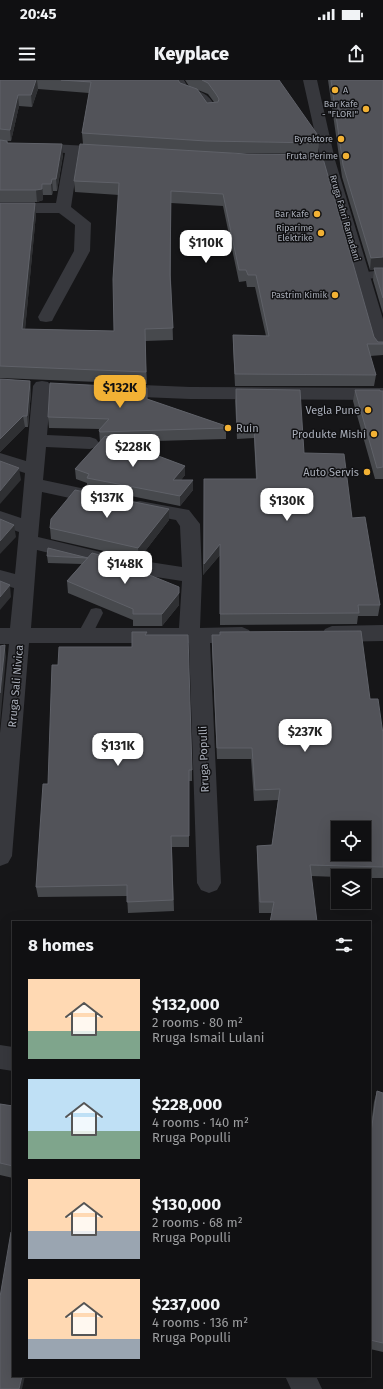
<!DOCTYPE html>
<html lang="en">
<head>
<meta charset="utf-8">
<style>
	:root { --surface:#101012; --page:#19191b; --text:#f1f3f6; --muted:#9c9d9f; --line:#303032; --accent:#f2b134 }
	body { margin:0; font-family:"Fira Sans",sans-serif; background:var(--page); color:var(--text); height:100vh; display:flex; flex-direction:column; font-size:15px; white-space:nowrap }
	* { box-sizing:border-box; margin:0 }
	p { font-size:13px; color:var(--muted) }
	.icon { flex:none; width:22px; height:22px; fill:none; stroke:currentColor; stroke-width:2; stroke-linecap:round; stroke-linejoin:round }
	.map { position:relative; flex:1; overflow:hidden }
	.sheet { position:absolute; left:12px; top:841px; width:359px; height:456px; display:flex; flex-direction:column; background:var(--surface); border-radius:0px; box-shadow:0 4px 16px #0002,0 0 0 1px var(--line) }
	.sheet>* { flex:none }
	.tools { position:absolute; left:331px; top:741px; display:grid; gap:8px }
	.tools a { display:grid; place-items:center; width:40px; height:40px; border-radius:0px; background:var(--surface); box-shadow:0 4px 16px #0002,0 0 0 1px var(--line); font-size:20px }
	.price { position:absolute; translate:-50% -34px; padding:0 9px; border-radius:8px; background:#fff; color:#222; font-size:13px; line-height:26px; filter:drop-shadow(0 1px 2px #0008) }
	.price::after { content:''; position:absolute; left:50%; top:24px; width:12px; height:9px; margin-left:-6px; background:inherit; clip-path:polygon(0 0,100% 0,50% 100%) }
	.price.on { background:var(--accent); color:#111 }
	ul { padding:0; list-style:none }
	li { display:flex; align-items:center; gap:12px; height:100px; padding:0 16px }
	li span { display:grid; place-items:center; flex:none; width:112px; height:80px; border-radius:0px; color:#555 }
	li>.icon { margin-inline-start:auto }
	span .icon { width:48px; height:48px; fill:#fffc; stroke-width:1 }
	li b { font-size:17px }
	h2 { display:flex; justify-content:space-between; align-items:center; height:48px; padding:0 16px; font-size:17px }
	.status { display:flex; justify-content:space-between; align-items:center; height:28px; padding:0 20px; background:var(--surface); direction:ltr }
	.status svg { height:11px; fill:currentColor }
	header { display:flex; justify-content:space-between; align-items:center; height:52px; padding:0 16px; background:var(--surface); font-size:18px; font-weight:800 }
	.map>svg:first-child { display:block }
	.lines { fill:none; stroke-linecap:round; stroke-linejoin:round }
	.service { fill:#37383d; fill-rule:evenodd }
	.minor { fill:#37383d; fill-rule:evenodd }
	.wall { fill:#47494d; fill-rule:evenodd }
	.shaded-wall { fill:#2f3033 }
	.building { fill:#525359; stroke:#5f6168; fill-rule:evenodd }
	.poi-dot { fill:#f2b134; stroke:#111113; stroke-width:1.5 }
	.labels { text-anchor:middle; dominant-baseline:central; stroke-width:3; stroke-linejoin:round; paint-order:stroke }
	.far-poi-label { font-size:9px; fill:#a8adb8; stroke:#111113; text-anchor:end }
	.far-street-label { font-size:9px; fill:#a8adb8; stroke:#111113 }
	.poi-label { font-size:11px; fill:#a8adb8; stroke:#111113; text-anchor:end }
	.street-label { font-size:11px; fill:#a8adb8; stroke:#111113 }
</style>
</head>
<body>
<div class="status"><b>20:45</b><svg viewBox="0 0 49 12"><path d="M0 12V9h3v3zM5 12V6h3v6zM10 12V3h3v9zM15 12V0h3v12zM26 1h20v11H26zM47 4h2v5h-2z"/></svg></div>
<header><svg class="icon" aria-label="menu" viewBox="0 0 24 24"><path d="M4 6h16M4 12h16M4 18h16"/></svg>Keyplace<svg class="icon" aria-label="share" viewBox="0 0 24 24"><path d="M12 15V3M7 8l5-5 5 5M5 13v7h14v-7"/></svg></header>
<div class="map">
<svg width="383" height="1309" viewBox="0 0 383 1309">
	<rect width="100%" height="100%" fill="#161618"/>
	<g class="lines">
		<path class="service" d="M 174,0 L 184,0 L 189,9 C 204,11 212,17 217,31 L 216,33 L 208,33 C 198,17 201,18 181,13 Z
			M 383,190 L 383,198 L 358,199 L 356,196 L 358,193 Z
			M 96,528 L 101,529 L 103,533 L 89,561 L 84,563 L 79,561 L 76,557 L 89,533 L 91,529 Z"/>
		<path class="minor" d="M 303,0 L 317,0 L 335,80 L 383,239 L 383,273 L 377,272 L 374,268 L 322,85 L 294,85 L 289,84 L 287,81 L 289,78 L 320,76 Z
			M 32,63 L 108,67 L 113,68 L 115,71 L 113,74 L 108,75 L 79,74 L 71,127 L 91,143 L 90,171 L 54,237 L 52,241 L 46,242 L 40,241 L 38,237 L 74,171 L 75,145 L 59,133 L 0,133 L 0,123 L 56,123 L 65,73 L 27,70 L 25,67 L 27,64 Z
			M 42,301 L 48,302 L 51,306 L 47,355 L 90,357 L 96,359 L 99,363 L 96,367 L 90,369 L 46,367 L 43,400 L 109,414 L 112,419 L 109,424 L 102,425 L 42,412 L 38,457 L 130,479 L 182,487 L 180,446 L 176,440 L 133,432 L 130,427 L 133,422 L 140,421 L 189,430 L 200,444 L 202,496 L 200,548 L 242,547 L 249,550 L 252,555 L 249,560 L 242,563 L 210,563 L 221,803 L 217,810 L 209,813 L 201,810 L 197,803 L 189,563 L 29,563 L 12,776 L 8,783 L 0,786 L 0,653 L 9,564 L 0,564 L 0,548 L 10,548 L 14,508 L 0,504 L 0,490 L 15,494 L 19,452 L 0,445 L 0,431 L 21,438 L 25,393 L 0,385 L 0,373 L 26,381 L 33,306 L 36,302 ZM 37,470 L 130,493 L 182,501 L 179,548 L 31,548 Z
			M 118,304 L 190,307 L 383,308 L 383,320 L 190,319 L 118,316 L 112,314 L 109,310 L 112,306 Z
			M 383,545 L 383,561 L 332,562 L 325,559 L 322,554 L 325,549 L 332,546 Z
			M 0,965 L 13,967 L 13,991 L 0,989 Z
			M 285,1296 L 316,1296 L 322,1309 L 291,1309 Z"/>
	</g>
	<path class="wall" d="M 0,0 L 178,0 L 180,3 L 189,6 L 185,0 L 279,0 L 319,63 L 318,74 L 227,73 L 374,257 L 378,262 L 383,262 L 383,275 L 370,276 L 376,295 L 374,306 L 235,306 L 233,267 L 233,255 L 266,256 L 255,207 L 247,207 L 246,201 L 239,202 L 223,126 L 171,123 L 171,199 L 173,260 L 145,261 L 147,304 L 0,298 L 0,123 L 35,123 L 36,134 L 25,249 L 114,251 L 119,115 L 75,112 L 74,101 L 83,64 L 82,53 L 89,13 L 38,9 L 32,27 L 19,26 L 11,61 L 7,61 L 8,63 L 63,75 L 57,111 L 53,111 L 52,115 L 43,115 L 43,120 L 37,122 L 0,122 ZM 198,10 L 208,14 L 214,22 L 207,23 Z
		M 328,0 L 383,0 L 383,234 L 373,200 L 374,190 L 370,190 L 342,97 Z
		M 0,299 L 30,301 L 31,312 L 28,347 L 25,347 L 0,372 Z
		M 236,309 L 304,373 L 352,438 L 380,525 L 378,536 L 358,536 L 357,544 L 220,545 L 220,475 L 203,495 L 204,399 L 256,399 L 254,358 L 237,359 L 235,321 Z
		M 355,310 L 383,311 L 383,399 L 375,399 L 353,321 Z
		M 147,319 L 226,346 L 226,359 L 120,362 L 185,386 L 185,395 L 181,400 L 193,400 L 193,410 L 180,426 L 87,407 L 87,403 L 76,399 L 75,389 L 100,362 L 99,350 L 100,349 L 49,348 L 48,337 Z
		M 169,440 L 139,479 L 51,459 L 50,448 Z
		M 47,476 L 88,478 L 127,486 L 179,519 L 179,525 L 162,546 L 133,546 L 133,540 L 68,513 L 67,501 L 82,484 L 48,483 Z
		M 147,555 L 192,690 L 192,701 L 189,701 L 189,767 L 172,767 L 174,831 L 128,833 L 127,816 L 38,817 L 36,807 L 48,704 L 58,585 L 132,567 Z
		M 212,555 L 370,619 L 383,654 L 383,798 L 364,798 L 364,796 L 338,796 L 338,797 L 311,796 L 272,833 L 259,833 L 257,777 L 257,766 L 272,765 L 278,720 L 254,721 L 251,679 L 217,679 L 212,567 Z
		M 377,1011 L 383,1013 L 383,1272 L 370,1269 L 370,1052 L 374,1022 Z
		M 0,1024 L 13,1026 L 13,1098 L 0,1095 Z"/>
	<path class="shaded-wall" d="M 36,0 L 37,0 L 38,9 L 32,27 L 31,15 Z
		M 18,15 L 19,26 L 11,61 L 10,50 Z
		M 62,64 L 63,75 L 57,111 L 56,99 Z
		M 52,99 L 53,111 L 52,115 L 51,104 Z
		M 42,104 L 43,115 L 43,120 L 37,122 L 36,110 Z
		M 35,123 L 36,134 L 24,261 L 22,249 Z
		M 383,177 L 383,189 L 374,188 L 374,190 L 370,190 L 371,178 Z
		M 30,301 L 31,312 L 28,347 L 27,336 Z
		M 23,336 L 25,347 L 0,372 L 0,359 Z
		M 185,386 L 185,395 L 173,410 L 173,400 Z
		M 19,388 L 21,400 L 0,424 L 0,411 Z
		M 193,400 L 193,410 L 180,426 L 180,416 Z
		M 169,429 L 169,440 L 139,479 L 138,468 Z
		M 14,445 L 16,457 L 0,474 L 0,461 Z
		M 220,464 L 220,475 L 203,495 L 204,484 Z
		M 10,505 L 11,517 L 0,530 L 0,517 Z
		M 179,507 L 179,525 L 162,546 L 162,534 Z
		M 5,565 L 6,577 L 0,644 L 0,613 Z
		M 22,1296 L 25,1296 L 22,1309 L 19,1309 Z"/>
	<path class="building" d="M 0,0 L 36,0 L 31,15 L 18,15 L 10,50 L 0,49 Z
		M 61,0 L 178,0 L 180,3 L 197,9 L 207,23 L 218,22 L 219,19 L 216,14 L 208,3 L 202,0 L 279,0 L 317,54 L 319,63 L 206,61 L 82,53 L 91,2 Z
		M 331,0 L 383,0 L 383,177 L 371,178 L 343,85 Z
		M 0,60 L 7,61 L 7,63 L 62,64 L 56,99 L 52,99 L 51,104 L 42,104 L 42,109 L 36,110 L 0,110 Z
		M 80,64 L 247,74 L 322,75 L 374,257 L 378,262 L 383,262 L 383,264 L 367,264 L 376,295 L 235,294 L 233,255 L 269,256 L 256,195 L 248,195 L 246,190 L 239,190 L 223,114 L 171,111 L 170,195 L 173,248 L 145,249 L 146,292 L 0,286 L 0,123 L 35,123 L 22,249 L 114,251 L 113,199 L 119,103 L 74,101 Z
		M 374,188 L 383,188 L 383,218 Z
		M 0,299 L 30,301 L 27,336 L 23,336 L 0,359 Z
		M 50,303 L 147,308 L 147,319 L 226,346 L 226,348 L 100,352 L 99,350 L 109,339 L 48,337 Z
		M 236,309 L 300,310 L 304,373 L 344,374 L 352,438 L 365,437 L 380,525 L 358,525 L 359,533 L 220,534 L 220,464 L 204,484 L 204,399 L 257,399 L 254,347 L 237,348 Z
		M 355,310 L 380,310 L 380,311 L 383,311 L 383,387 L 377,388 Z
		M 105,356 L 185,386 L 173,400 L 193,400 L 180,416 L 87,398 L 89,394 L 75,389 Z
		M 0,381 L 19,388 L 0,411 Z
		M 75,410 L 169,429 L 138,468 L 50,448 L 51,439 Z
		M 0,439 L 14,445 L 0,461 Z
		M 48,468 L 88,478 L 47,476 Z
		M 92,473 L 127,482 L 125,485 L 179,507 L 179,513 L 162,534 L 133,534 L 133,529 L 67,501 Z
		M 0,501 L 10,505 L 0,517 Z
		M 361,551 L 370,619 L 378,619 L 383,654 L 383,787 L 310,785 L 317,842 L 270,842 L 274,822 L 260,822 L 257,766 L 272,765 L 280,709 L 255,710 L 252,668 L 217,668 L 212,555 L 220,555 L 220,552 ZM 338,748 L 364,748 L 364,774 L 338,774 Z
		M 132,552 L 147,552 L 145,555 L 188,555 L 192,690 L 189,690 L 189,756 L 171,756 L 173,820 L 127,822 L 127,805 L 36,807 L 43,704 L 48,704 L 52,585 L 58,585 L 59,567 L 132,567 Z
		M 5,565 L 0,613 L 0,566 Z
		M 377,1011 L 383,1013 L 383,1263 L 370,1260 L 370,1059 Z
		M 0,1024 L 13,1026 L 13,1086 L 0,1083 Z
		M 11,1152 L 13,1153 L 13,1296 L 22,1296 L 19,1309 L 0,1309 L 0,1217 Z"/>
	<g class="poi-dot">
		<circle cx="335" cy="10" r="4"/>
		<circle cx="366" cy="29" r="4"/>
		<circle cx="341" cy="59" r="4"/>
		<circle cx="346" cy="76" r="4"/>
		<circle cx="317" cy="134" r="4"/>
		<circle cx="321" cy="153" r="4"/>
		<circle cx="335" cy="215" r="4"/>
		<circle cx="368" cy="330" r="4"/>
		<circle cx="228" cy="348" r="4"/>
		<circle cx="374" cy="354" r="4"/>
		<circle cx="367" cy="392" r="4"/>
	</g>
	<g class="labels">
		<g class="far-poi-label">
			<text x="343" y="10" text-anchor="start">A</text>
			<text x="358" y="24">Bar Kafe<tspan x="358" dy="10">- "FLORI"</tspan></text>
			<text x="333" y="59">Byrektore</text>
			<text x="338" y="76">Fruta Perime</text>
			<text x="309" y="134">Bar Kafe</text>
			<text x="313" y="148">Riparime<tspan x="313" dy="10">Elektrike</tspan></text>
			<text x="327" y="215">Pastrim Kimik</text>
		</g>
		<g class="far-street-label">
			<text transform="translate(345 138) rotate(74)">Rruga Fahri Ramadani</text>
		</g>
		<g class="poi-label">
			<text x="360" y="330">Vegla Pune</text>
			<text x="236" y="348" text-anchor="start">Ruin</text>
			<text x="366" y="354">Produkte Mishi</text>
			<text x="359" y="392">Auto Servis</text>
		</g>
		<g class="street-label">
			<text transform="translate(16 606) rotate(-85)">Rruga Sali Nivica</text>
			<text transform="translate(204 679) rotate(-92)">Rruga Populli</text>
		</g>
	</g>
</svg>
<div class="tools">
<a><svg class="icon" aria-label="locate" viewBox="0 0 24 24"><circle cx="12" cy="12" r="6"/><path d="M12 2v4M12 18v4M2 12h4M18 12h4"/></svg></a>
<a><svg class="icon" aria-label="layers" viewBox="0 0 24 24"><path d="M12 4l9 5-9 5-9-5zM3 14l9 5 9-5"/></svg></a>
</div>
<b class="price" style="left:206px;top:184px">$110K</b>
<b class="price on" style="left:120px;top:329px">$132K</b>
<b class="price" style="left:133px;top:388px">$228K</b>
<b class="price" style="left:107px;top:439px">$137K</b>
<b class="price" style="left:287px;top:442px">$130K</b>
<b class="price" style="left:125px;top:505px">$148K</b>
<b class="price" style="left:305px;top:673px">$237K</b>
<b class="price" style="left:118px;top:687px">$131K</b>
<section class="sheet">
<h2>8 homes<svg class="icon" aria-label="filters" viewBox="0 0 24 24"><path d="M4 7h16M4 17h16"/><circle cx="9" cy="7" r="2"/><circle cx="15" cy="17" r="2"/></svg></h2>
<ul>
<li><span style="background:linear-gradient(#ffd9b3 65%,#7fa58c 0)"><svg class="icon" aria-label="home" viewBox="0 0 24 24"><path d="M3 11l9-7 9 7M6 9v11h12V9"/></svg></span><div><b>$132,000</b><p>2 rooms · 80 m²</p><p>Rruga Ismail Lulani</p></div></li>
<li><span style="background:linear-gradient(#bfe0f5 65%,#7fa58c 0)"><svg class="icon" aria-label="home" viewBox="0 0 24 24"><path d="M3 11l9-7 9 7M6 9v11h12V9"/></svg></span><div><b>$228,000</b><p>4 rooms · 140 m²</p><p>Rruga Populli</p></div></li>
<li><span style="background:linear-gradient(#ffd9b3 65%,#9aa5b1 0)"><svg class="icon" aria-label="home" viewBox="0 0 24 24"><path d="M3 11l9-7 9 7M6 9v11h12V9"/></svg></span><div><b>$130,000</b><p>2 rooms · 68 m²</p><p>Rruga Populli</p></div></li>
<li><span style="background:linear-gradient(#ffd9b3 75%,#9aa5b1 0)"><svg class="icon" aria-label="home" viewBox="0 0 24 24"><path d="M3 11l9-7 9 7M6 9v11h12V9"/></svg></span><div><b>$237,000</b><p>4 rooms · 136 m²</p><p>Rruga Populli</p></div></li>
</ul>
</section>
</div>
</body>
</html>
